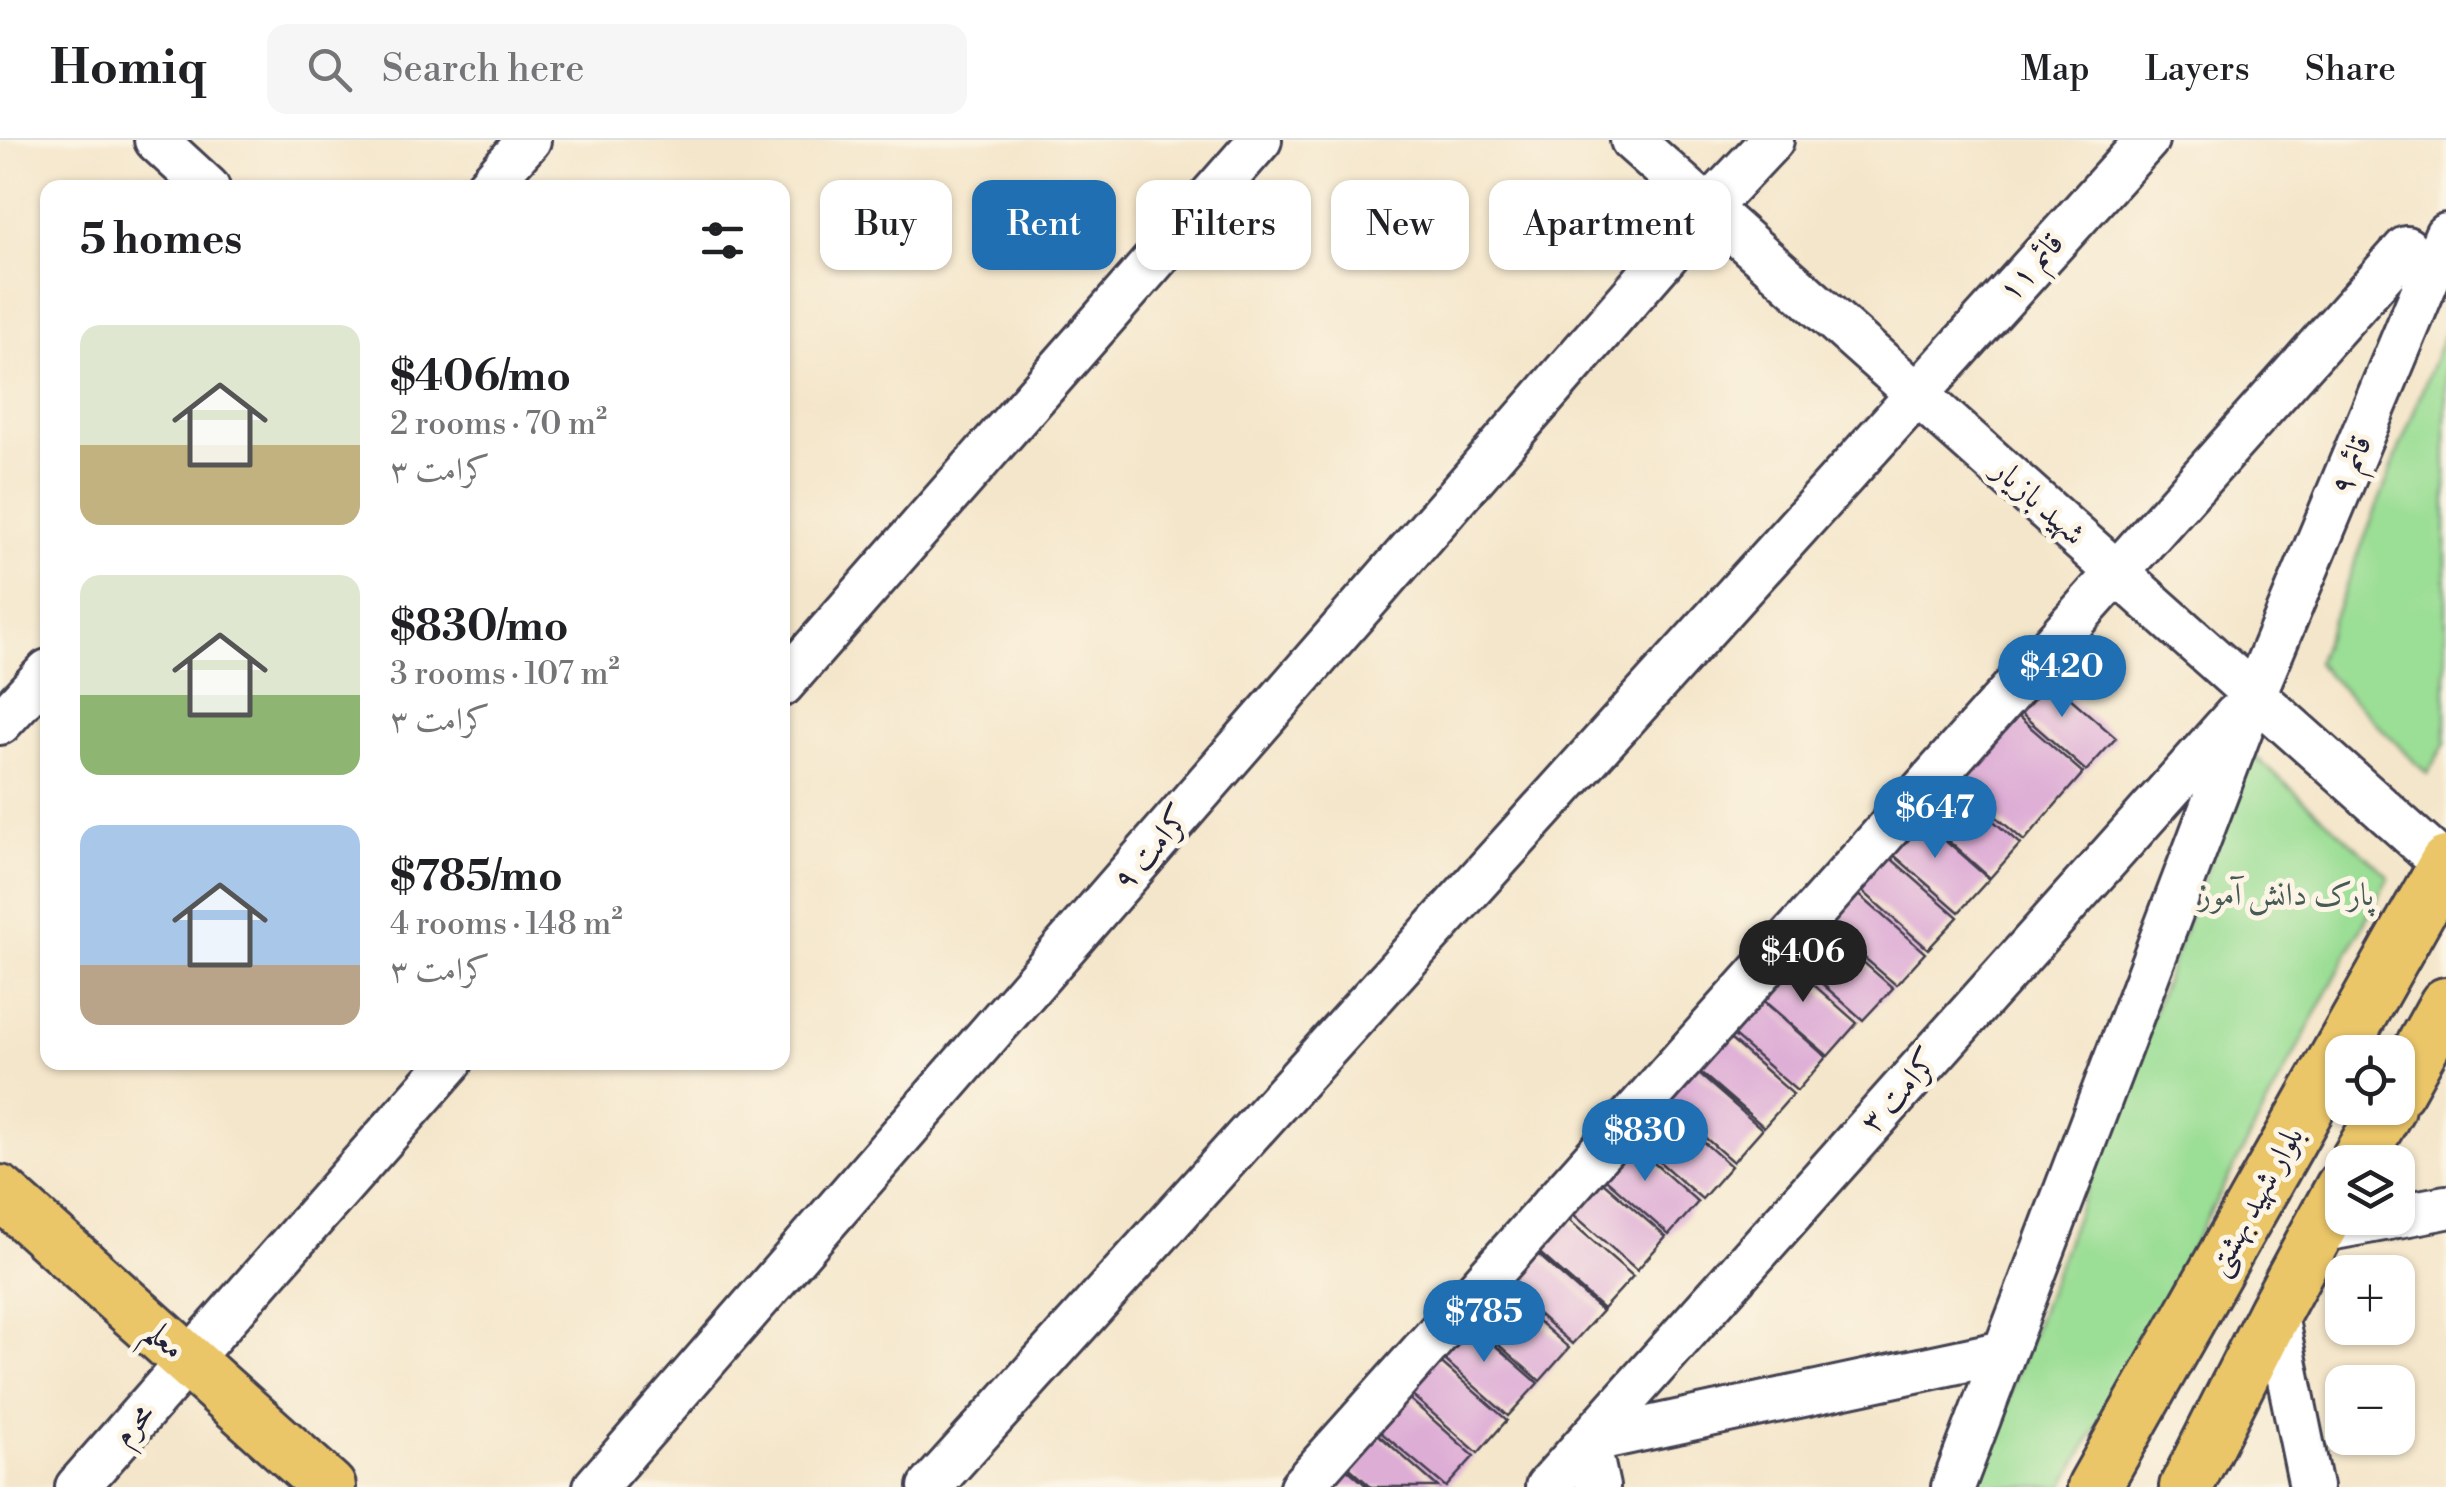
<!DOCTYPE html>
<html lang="en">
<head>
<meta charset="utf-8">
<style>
	:root { --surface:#fff; --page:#f6f6f6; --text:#202124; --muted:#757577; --line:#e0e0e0; --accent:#1f6fb2 }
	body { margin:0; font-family:"Libre Bodoni",Amiri,serif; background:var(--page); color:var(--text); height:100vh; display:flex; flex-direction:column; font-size:38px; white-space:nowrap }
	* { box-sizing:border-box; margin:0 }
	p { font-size:32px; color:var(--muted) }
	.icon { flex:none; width:55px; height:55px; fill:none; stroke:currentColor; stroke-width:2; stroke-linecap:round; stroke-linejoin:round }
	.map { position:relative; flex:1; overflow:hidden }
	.sheet { position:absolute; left:40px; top:40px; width:750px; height:890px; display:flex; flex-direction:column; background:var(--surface); border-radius:20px; box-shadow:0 2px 8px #0004 }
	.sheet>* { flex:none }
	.banner { position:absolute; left:820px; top:40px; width:950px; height:90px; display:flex; gap:20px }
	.tools { position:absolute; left:2325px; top:895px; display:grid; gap:20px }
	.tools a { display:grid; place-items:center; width:90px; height:90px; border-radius:20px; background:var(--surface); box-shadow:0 2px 8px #0004; font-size:50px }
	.price { position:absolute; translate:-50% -85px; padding:0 22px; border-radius:35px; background:var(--accent); color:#fff; font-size:32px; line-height:65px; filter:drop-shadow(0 2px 5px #0008) }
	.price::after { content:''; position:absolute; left:50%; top:60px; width:30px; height:22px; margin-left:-15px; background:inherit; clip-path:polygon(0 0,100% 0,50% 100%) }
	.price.current { background:#222; color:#fff }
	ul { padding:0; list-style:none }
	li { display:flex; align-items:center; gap:30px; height:250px; padding:0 40px }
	li span { display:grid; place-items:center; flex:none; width:280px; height:200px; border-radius:20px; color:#555 }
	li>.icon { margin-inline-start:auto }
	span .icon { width:120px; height:120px; fill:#fffc; stroke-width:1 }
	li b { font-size:42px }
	h2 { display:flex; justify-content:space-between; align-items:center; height:120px; padding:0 40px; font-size:42px }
	.tag { padding:0 35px; border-radius:20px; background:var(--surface); box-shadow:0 2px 8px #0004; font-size:35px; line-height:90px }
	.tag.current { background:var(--accent); color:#fff }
	header { display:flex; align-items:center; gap:60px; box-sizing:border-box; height:140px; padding:0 50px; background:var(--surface); border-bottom:2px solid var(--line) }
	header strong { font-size:48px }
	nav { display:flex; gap:55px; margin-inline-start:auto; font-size:35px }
	.search { width:700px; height:90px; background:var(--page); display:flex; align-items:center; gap:25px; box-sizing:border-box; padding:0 35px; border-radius:20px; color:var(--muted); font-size:38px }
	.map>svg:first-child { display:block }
	.green { fill:#9bde95; stroke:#5e8068; stroke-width:2.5 }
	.building { fill:#deadd6 }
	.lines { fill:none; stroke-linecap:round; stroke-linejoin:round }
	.minor-casing { stroke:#423f50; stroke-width:48 }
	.major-casing { stroke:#423f50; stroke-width:58 }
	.minor { stroke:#fff; stroke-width:42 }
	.major { stroke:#ebc669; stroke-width:52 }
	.labels { text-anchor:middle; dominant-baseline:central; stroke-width:10; stroke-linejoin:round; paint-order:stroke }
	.street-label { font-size:32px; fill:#22223b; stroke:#fcf5e5 }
	.park-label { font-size:32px; fill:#465a56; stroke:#fcf5e5 }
</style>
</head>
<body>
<header>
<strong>Homiq</strong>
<div class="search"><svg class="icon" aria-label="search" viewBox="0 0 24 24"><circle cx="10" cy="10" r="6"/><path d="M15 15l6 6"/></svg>Search here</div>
<nav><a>Map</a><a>Layers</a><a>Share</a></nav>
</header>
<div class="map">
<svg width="2446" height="1347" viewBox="0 0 2446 1347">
	<rect width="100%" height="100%" fill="#fcf5e5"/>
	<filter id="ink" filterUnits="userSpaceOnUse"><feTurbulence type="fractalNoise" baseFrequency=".01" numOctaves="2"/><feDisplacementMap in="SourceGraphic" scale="20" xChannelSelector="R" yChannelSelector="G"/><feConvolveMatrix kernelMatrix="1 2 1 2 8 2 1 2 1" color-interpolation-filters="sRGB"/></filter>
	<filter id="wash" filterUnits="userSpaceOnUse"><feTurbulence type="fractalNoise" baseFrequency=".0048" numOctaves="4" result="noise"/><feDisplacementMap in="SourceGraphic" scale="40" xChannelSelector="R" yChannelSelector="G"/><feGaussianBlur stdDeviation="2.25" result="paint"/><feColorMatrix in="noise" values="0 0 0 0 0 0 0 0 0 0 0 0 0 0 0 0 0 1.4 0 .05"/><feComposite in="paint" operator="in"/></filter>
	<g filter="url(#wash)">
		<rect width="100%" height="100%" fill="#f4e6ca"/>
		<path class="green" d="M 2446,189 L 2446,603 L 2427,634 L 2316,523 Z
			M 2251,613 L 2389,736 L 2064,1347 L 1974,1347 Z"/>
		<g id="blocks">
			<path class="building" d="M 2037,529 L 2116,598 L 2086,631 L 2008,562 Z
				M 2004,564 L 2083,633 L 2024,701 L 1945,632 Z
				M 1941,635 L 2020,704 L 1990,738 L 1912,669 Z
				M 1910,670 L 1989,739 L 1959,772 L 1881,704 Z
				M 1879,708 L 1958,777 L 1928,809 L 1850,740 Z
				M 1847,744 L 1925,813 L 1896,845 L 1817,777 Z
				M 1814,779 L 1893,848 L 1863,880 L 1785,811 Z
				M 1779,814 L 1857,883 L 1828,916 L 1749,848 Z
				M 1748,848 L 1826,917 L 1797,951 L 1718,882 Z
				M 1714,885 L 1793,954 L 1764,987 L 1685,919 Z
				M 1683,920 L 1762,989 L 1733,1022 L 1654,953 Z
				M 1652,957 L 1731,1026 L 1702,1059 L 1623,990 Z
				M 1620,993 L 1698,1062 L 1669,1095 L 1591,1026 Z
				M 1587,1028 L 1666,1097 L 1637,1130 L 1558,1061 Z
				M 1554,1067 L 1633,1136 L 1603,1169 L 1525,1100 Z
				M 1524,1102 L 1602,1171 L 1572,1204 L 1494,1135 Z
				M 1490,1139 L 1569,1208 L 1540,1241 L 1461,1172 Z
				M 1459,1174 L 1538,1243 L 1508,1276 L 1430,1207 Z
				M 1428,1211 L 1507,1280 L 1478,1313 L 1399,1244 Z
				M 1396,1247 L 1474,1316 L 1446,1347 L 1366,1280 Z
				M 1364,1282 L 1438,1347 L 1371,1347 L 1334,1314 Z
				M 1332,1316 L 1368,1347 L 1305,1347 Z"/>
		</g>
	</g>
	<g filter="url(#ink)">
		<use href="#blocks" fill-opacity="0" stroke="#423f50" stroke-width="2.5"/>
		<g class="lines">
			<g class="minor-casing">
				<path id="minor" d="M 156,0 L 208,48
					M 1632,0 L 2445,725
					M 486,48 L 529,0
					M 782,545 L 1260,0
					M 0,583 L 48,531
					M 2398,1076 L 2446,1067
					M 2318,1091 L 2389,1078
					M 2275,1171 L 2311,1347
					M 77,1347 L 451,922
					M 595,1347 L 1708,68 L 1772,0
					M 930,1347 L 2147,0
					M 1301,1347 L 2406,108
					M 1547,1347 L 2236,575
					M 1598,1347 L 1588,1301 L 2004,1212
					M 1953,1347 L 2254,555 L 2446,95"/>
			</g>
			<g class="major-casing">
				<path id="major" d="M 2398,950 L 2446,864
					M 2356,1022 L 2388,968
					M 0,1052 L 329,1347
					M 2094,1347 L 2446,723
					M 2186,1347 L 2275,1171 L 2342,1047"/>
			</g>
			<use href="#minor" class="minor"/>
			<use href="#major" class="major"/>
		</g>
	</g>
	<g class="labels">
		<g class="street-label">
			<text transform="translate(2031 127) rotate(-48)">قائم ۱۱</text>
			<text transform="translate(2351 325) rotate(-67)">قائم ۹</text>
			<text transform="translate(2039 362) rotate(42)">شهید بازیار</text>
			<text transform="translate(1152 708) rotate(-49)">کرامت ۹</text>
			<text transform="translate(1900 951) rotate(-48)">کرامت ۳</text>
			<text transform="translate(2255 1061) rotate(-61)">بلوار شهید بهشتی</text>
			<text transform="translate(165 1200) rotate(42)">معلم</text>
			<text transform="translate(133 1284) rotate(-48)">محرم</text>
		</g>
		<g class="park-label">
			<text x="2286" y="755">پارک دانش آموز</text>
		</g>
	</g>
</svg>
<div class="tools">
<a><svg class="icon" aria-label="locate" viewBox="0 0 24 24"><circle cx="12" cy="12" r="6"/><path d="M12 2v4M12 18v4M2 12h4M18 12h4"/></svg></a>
<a><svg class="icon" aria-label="layers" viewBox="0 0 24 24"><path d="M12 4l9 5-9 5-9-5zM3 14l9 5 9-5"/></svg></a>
<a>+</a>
<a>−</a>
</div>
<b class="price" style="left:2062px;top:580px">$420</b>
<b class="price" style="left:1935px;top:721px">$647</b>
<b class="price current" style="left:1803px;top:865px">$406</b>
<b class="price" style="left:1645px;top:1044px">$830</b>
<b class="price" style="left:1484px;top:1225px">$785</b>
<div class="banner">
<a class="tag">Buy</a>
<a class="tag current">Rent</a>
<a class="tag">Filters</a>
<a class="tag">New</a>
<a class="tag">Apartment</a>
</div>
<section class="sheet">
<h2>5 homes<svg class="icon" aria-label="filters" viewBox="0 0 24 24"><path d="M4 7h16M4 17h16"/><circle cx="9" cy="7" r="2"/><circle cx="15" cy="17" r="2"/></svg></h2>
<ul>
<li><span style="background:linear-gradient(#dfe7d0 60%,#c2b280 0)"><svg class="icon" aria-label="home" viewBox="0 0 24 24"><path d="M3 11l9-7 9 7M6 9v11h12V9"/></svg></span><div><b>$406/mo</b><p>2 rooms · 70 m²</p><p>کرامت ۳</p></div></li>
<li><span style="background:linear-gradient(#dfe7d0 60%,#8fb573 0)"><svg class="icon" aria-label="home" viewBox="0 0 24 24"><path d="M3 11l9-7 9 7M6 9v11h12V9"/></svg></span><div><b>$830/mo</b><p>3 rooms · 107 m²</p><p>کرامت ۳</p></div></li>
<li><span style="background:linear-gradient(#a9c7e8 70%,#b9a48a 0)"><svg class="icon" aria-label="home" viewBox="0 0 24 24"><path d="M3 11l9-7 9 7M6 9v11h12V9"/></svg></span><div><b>$785/mo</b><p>4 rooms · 148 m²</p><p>کرامت ۳</p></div></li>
</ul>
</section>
</div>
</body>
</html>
